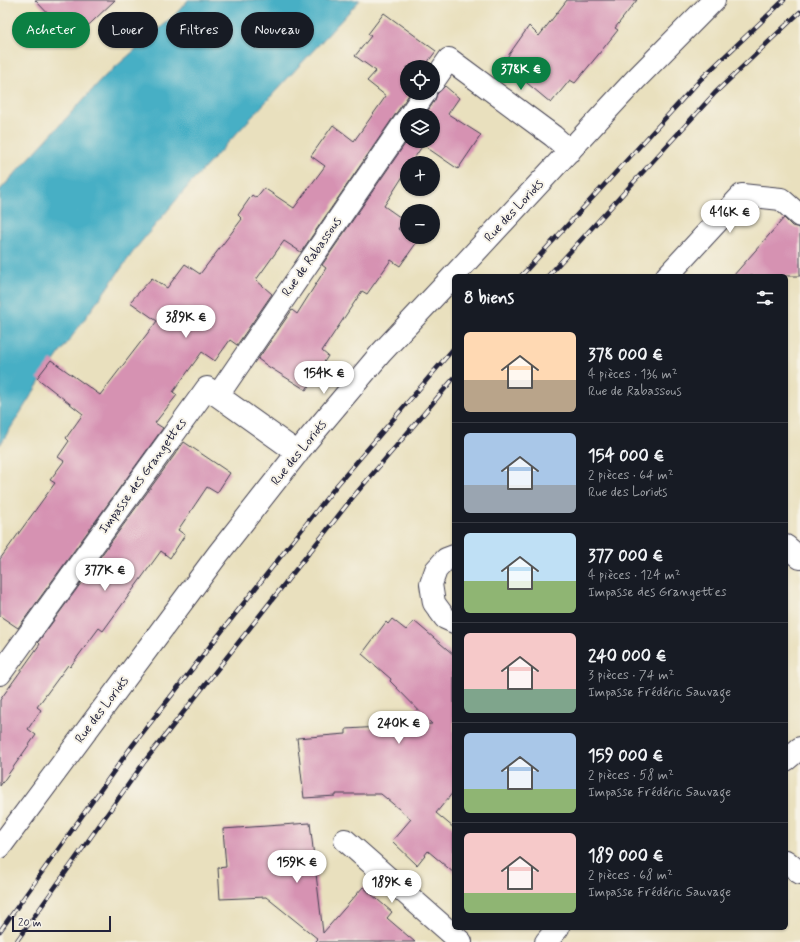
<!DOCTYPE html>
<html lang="fr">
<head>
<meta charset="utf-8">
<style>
	:root { --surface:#171b24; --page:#242831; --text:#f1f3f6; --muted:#9ea1a6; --line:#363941; --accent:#0b8043 }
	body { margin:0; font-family:Mynerve,sans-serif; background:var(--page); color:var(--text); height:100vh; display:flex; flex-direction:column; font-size:15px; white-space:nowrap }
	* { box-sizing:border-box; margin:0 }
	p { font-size:13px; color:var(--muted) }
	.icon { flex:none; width:22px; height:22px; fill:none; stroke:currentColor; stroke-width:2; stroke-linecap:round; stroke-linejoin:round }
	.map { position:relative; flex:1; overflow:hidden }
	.drawer { position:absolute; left:452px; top:274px; width:336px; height:656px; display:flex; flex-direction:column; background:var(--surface); border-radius:6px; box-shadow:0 1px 3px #0004 }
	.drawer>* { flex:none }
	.guide { position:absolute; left:12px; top:12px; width:380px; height:36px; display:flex; gap:8px }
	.fabs { position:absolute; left:400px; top:60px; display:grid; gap:8px }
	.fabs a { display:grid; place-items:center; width:40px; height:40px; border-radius:50%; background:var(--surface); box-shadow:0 1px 3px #0004; font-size:20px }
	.scale { position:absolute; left:12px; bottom:10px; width:99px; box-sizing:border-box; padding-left:4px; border:2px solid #22223b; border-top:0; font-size:11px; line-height:14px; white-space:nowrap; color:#22223b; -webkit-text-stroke:3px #f7f3e8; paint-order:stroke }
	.price { position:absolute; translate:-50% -34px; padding:0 9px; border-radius:14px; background:#fff; color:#222; font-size:13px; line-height:26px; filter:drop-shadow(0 1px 2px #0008) }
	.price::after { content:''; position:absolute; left:50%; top:24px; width:12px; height:9px; margin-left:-6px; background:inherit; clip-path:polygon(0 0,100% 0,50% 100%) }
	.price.selected { background:var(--accent); color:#fff }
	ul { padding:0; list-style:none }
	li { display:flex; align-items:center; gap:12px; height:100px; padding:0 12px }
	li+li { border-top:1px solid var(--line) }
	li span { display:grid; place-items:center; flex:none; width:112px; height:80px; border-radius:6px; color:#555 }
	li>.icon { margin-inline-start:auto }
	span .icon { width:48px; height:48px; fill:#fffc; stroke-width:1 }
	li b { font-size:17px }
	h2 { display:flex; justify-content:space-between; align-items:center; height:48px; padding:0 12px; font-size:17px }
	.chip { padding:0 14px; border-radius:18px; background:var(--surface); box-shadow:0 1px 3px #0004; font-size:14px; line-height:36px }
	.chip.selected { background:var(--accent); color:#fff }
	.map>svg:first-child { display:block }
	.water { fill:#46afc5; stroke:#346880 }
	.building { fill:#d692b2 }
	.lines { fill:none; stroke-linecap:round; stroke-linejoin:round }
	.minor-casing { stroke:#403e4f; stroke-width:24 }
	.minor { stroke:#fff; stroke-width:22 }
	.rail-casing { stroke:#22223b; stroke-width:4.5 }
	.rail { stroke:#f7f3e8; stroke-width:3; stroke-dasharray:9; stroke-linecap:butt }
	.labels { text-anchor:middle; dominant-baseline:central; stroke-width:4; stroke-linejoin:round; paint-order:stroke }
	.street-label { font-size:13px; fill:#22223b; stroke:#f7f3e8 }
</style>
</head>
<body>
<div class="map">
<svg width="800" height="942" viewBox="0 0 800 942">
	<rect width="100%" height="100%" fill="#f7f3e8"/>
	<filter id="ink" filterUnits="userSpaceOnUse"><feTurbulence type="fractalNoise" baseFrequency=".025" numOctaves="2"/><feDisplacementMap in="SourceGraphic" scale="8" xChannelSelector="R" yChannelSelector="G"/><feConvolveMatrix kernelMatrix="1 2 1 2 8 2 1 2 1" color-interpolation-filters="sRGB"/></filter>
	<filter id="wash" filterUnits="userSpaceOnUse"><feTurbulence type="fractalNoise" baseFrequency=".012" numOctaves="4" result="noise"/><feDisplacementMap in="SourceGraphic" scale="16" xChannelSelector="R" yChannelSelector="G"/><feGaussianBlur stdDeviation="0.9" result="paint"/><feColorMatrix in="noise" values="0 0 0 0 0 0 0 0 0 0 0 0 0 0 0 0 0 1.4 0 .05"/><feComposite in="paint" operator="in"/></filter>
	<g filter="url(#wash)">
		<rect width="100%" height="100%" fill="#e9e0be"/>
		<path class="water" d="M 188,0 L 360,0 L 189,185 L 136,248 L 44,375 L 0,445 L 0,190 L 104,77 L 174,16 Z"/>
		<g id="blocks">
			<path class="building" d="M 35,0 L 115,0 L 73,40 Z
				M 567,0 L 637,0 L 615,28 L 618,30 L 598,55 L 575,83 L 570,80 L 551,103 L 503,63 L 529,26 L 539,36 Z
				M 384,13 L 436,51 L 424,67 L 407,67 L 407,93 L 410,93 L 301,252 L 284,241 L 256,280 L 272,294 L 237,345 L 230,340 L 215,361 L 202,352 L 173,392 L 177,395 L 155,423 L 163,428 L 18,628 L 0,616 L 0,559 L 55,483 L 50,480 L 64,461 L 58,457 L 69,441 L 66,438 L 83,414 L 37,378 L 51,360 L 100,395 L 157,321 L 130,302 L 152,278 L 167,288 L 185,264 L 200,274 L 242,219 L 238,215 L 252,195 L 256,198 L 264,188 L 294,208 L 325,166 L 311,156 L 333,125 L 354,141 L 386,96 L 367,81 L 376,71 L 355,56 L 371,36 L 368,34 Z
				M 445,86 L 459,98 L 448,114 L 481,135 L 458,169 L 423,145 L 411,163 L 407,163 L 407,170 L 384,206 L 404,220 L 398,229 L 407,235 L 407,237 L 410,237 L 417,242 L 400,266 L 391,260 L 367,294 L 362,291 L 322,351 L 328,356 L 306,390 L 269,367 L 258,359 L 292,310 L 297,314 L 326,268 L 322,265 L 407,141 L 433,141 L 433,115 L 425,115 L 435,100 L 437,94 Z
				M 784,218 L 792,226 L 800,228 L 800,276 L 733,276 Z
				M 184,442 L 230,473 L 217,493 L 207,487 L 178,530 L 185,535 L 170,558 L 161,551 L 103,631 L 99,628 L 70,667 L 68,665 L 37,707 L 41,710 L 28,729 L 36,735 L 0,786 L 0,700 L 40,644 L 38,642 Z
				M 392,619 L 406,630 L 414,621 L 454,655 L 454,791 L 436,813 L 454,828 L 454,873 L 428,851 L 417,865 L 392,841 L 411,819 L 381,794 L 336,794 L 336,796 L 304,798 L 297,738 L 346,734 L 346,729 L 432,724 L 390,681 L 391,679 L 362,654 L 386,622 L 388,624 Z
				M 310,823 L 323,933 L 363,887 L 392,912 L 387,918 L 415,942 L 315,942 L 318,939 L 266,897 L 220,899 L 218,868 L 226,867 L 223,829 Z"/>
		</g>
	</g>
	<g filter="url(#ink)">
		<use href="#blocks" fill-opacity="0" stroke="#403e4f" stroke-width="1"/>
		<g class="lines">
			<g class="minor-casing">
				<path id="minor" d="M 433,82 L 449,59 L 553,136 L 570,151
					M 410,115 L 425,93
					M 667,276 L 742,195 L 781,199 L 800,216
					M 218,395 L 407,119
					M 786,546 L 800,558
					M 454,556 L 446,559 L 436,570 L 431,584 L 434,603 L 445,618 L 454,622
					M 0,674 L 207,388 L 298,453
					M 786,760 L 800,748
					M 345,840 L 461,942
					M 0,847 L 218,554 L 306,442 L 381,353 L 443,287 L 636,79 L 714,0
					M 786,861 L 800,873
					M 546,942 L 558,928"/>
			</g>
			<use href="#minor" class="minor"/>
			<g class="rail-casing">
				<path id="rail" d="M 521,276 L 701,79 L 784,0
					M 548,276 L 715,93 L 800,12
					M 0,931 L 129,750 L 225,627 L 337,485 L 454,348
					M 16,942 L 145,761 L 353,497 L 454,378"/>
			</g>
			<use href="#rail" class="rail"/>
		</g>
	</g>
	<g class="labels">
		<g class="street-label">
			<text transform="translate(514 211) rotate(-47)">Rue des Loriots</text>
			<text transform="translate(312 257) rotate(-55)">Rue de Rabassous</text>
			<text transform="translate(299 453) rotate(-51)">Rue des Loriots</text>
			<text transform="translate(143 476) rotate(-54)">Impasse des Grangettes</text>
			<text transform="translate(102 710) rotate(-53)">Rue des Loriots</text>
		</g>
	</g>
</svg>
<div class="fabs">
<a><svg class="icon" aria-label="locate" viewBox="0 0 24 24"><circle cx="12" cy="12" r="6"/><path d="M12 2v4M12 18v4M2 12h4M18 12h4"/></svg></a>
<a><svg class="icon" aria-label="layers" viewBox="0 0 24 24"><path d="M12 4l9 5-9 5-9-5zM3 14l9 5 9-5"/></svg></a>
<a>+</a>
<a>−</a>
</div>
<div class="scale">20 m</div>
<b class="price selected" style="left:521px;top:91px">378K €</b>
<b class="price" style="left:730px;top:234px">416K €</b>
<b class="price" style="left:186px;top:339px">389K €</b>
<b class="price" style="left:324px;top:395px">154K €</b>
<b class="price" style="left:105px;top:592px">377K €</b>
<b class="price" style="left:399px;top:745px">240K €</b>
<b class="price" style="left:297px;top:884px">159K €</b>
<b class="price" style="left:392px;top:904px">189K €</b>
<div class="guide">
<a class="chip selected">Acheter</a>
<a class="chip">Louer</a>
<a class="chip">Filtres</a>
<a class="chip">Nouveau</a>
</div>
<section class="drawer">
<h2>8 biens<svg class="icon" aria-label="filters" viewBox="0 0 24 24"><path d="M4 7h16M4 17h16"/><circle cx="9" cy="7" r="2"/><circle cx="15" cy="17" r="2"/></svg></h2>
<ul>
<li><span style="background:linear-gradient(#ffd9b3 60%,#b9a48a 0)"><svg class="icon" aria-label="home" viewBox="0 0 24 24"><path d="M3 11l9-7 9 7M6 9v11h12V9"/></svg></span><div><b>378 000 €</b><p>4 pièces · 136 m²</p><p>Rue de Rabassous</p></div></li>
<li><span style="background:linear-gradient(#a9c7e8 65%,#9aa5b1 0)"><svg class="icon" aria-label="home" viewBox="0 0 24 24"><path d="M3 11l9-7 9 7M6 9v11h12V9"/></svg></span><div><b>154 000 €</b><p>2 pièces · 64 m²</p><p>Rue des Loriots</p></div></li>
<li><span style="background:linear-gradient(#bfe0f5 60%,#8fb573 0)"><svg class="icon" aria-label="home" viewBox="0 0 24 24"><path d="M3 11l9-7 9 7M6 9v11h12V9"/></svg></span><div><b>377 000 €</b><p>4 pièces · 124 m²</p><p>Impasse des Grangettes</p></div></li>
<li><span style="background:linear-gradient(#f6c9c9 70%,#7fa58c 0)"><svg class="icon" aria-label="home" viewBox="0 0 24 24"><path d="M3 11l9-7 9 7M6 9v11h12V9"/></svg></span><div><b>240 000 €</b><p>3 pièces · 74 m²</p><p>Impasse Frédéric Sauvage</p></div></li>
<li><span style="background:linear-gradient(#a9c7e8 70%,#8fb573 0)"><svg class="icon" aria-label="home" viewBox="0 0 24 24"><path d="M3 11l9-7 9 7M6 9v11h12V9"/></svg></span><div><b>159 000 €</b><p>2 pièces · 58 m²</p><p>Impasse Frédéric Sauvage</p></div></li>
<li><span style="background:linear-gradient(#f6c9c9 75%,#8fb573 0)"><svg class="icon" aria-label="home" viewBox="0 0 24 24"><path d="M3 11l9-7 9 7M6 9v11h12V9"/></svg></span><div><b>189 000 €</b><p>2 pièces · 68 m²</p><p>Impasse Frédéric Sauvage</p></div></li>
</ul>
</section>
</div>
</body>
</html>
